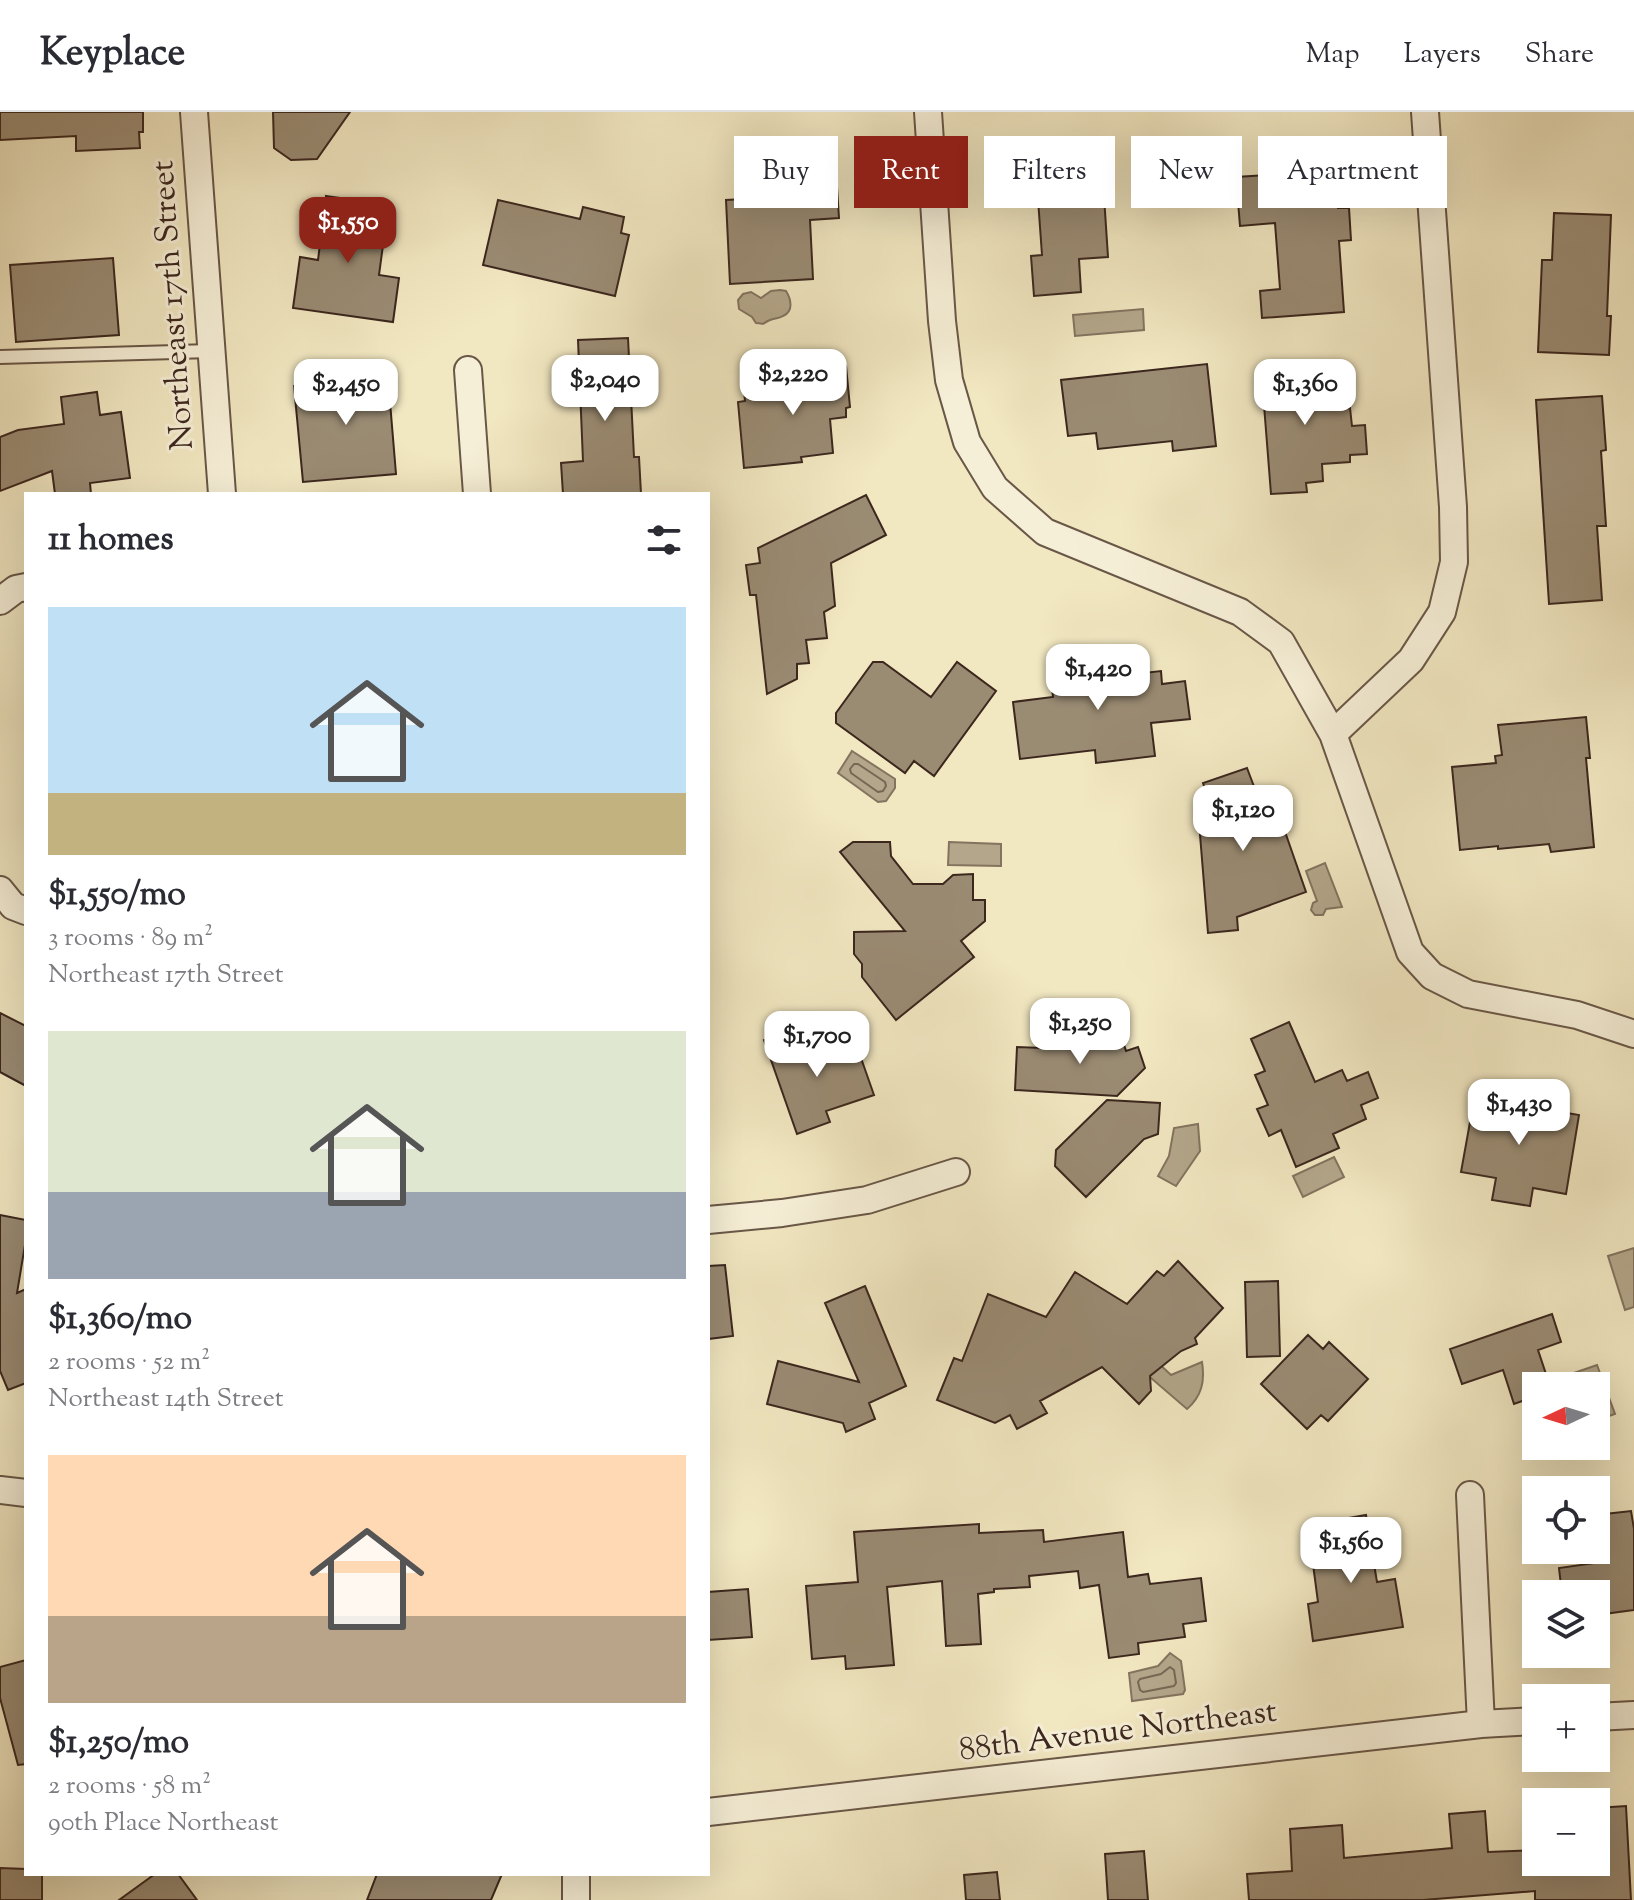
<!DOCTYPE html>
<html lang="en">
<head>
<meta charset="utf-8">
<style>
	:root { --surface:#fff; --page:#f2f2f3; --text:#2b2b33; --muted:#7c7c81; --line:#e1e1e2; --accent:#8f2418 }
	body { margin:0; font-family:"Sorts Mill Goudy",serif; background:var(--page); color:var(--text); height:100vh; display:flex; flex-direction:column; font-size:30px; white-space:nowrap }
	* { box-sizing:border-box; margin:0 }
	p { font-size:26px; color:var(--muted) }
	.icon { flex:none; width:44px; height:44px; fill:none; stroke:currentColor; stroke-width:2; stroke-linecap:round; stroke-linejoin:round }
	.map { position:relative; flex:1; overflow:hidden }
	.side { position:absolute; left:24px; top:380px; width:686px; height:1384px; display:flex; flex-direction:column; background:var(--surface); border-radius:0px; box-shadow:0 8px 32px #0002 }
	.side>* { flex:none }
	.banner { position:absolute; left:734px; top:24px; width:760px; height:72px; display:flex; gap:16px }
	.needle { width:52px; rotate:266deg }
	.fabs { position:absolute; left:1522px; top:1260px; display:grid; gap:16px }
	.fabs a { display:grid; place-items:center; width:88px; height:88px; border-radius:0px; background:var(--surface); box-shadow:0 8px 32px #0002; font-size:40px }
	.price { position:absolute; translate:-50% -68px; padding:0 18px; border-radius:16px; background:#fff; color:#222; font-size:26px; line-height:52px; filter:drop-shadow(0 2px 4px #0008) }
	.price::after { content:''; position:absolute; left:50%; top:48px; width:24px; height:18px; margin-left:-12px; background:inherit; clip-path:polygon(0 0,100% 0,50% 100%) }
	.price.active { background:var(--accent); color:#fff }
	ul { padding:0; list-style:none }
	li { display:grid; align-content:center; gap:16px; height:424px; padding:0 24px }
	li span { display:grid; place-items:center; height:248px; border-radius:0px; color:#555 }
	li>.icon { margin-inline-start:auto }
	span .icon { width:144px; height:144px; fill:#fffc; stroke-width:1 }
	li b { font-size:34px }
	h2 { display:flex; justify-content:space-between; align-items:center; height:96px; padding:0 24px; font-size:34px }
	.chip { padding:0 28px; border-radius:0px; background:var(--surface); box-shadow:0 8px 32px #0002; font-size:28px; line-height:72px }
	.chip.active { background:var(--accent); color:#fff }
	header { display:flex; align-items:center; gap:48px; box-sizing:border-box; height:112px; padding:0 40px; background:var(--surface); border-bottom:2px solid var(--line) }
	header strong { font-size:38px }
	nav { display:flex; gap:44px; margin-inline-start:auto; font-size:28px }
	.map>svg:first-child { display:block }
	.water { fill:#b3a68a; stroke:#83735f; stroke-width:2 }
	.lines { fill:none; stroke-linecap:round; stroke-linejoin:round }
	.shore { stroke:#786654; stroke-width:2 }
	.building { fill:#9a8b73; stroke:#3c271e; stroke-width:2 }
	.service-casing { stroke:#695747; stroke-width:16 }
	.minor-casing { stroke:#695747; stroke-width:30 }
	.service { stroke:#f6efd7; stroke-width:12 }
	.minor { stroke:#f6efd7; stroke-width:26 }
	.labels { text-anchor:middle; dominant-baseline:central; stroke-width:6; stroke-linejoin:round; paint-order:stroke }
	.street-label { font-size:32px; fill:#3c271e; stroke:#f6efd7 }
</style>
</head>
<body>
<header>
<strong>Keyplace</strong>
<nav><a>Map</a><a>Layers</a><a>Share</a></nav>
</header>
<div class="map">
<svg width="1634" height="1788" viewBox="0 0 1634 1788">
	<rect width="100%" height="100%" fill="#f1e7c1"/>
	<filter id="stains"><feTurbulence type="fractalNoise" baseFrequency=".0025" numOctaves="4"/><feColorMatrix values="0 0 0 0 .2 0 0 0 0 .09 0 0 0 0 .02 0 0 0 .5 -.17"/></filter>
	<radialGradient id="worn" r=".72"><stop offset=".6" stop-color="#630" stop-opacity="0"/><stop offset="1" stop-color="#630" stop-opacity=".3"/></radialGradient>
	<path class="water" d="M 780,178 L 786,179 C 791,187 794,199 783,204 C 779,207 774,206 770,208 C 759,213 768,212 756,211 L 752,205 L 739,197 L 738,188 L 743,182 L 751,180 L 761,186 L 771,179 Z
		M 1143,197 L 1144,218 L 1075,224 L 1073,203 Z
		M 852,639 L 895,667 L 895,676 L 886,689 L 878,690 L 838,661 Z
		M 949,730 L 1001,732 L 1001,754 L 948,753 Z
		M 1325,751 L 1342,795 L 1326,797 L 1323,803 L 1315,803 L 1311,798 L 1313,791 L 1317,789 L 1306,759 Z
		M 1198,1012 L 1200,1039 L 1176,1074 L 1158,1064 L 1169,1044 L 1174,1016 Z
		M 1334,1045 L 1344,1065 L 1303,1085 L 1293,1064 Z
		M 1634,1136 L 1634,1195 L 1625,1198 L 1608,1144 Z
		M 1155,1248 L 1171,1263 L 1202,1250 C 1205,1269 1202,1284 1187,1297 L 1144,1260 Z
		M 1597,1253 L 1615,1302 L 1601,1307 L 1596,1304 L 1596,1274 L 1571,1274 L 1571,1262 Z
		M 1170,1541 L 1181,1549 L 1185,1578 L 1183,1582 L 1132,1589 L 1129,1561 L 1158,1554 Z"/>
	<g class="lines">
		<path class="shore" d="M 854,652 L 858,652 L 885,670 L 886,674 L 883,679 L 878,680 L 851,661 L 850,657 Z
			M 1170,1555 L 1174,1558 L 1176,1571 L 1174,1574 L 1143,1580 L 1140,1578 L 1138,1570 L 1140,1567 L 1161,1562 Z"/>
	</g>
	<path class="building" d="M 0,0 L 143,0 L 143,20 L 139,20 L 140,36 L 76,39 L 76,24 L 0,28 Z
		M 273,0 L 350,0 L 317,47 L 291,48 L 274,36 Z
		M 1102,54 L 1108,145 L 1079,147 L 1081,180 L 1034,184 L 1031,144 L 1042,143 L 1036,59 Z
		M 836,60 L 839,106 L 810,108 L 813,167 L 730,172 L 726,88 L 799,84 L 798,63 Z
		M 1335,61 L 1338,96 L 1349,96 L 1351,128 L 1339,129 L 1344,200 L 1262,206 L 1260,179 L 1280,177 L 1275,111 L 1240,114 L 1236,65 L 1267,63 L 1267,66 Z
		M 326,84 L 376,91 L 374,101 L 387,103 L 379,163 L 399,166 L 393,210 L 293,196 L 300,145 L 318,148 Z
		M 498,88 L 580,107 L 583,95 L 624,105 L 621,121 L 629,123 L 615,184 L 483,153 Z
		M 1554,101 L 1611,103 L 1607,204 L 1611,204 L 1609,243 L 1538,240 L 1542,148 L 1552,148 Z
		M 113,146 L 119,223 L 16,230 L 10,153 Z
		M 628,226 L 634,345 L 639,345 L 641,382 L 563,382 L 561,351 L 583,349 L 578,228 Z
		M 1323,250 L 1325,277 L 1335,277 L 1336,297 L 1350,296 L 1352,314 L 1365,313 L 1367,342 L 1350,343 L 1350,350 L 1322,352 L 1323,369 L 1306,371 L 1307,380 L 1271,382 L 1261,255 Z
		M 1207,252 L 1216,334 L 1173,339 L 1172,329 L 1098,337 L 1096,321 L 1068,324 L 1061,268 Z
		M 387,254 L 396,362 L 303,370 L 294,274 L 354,268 L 353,257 Z
		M 846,254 L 850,295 L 846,296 L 846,305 L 830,307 L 833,341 L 801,345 L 802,350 L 744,356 L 738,290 L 745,289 L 744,278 L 783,274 L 781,261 Z
		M 97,280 L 100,303 L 121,300 L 130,366 L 90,371 L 91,382 L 55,382 L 52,359 L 0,379 L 0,325 L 18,318 L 64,312 L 61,285 Z
		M 1602,284 L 1606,338 L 1601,339 L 1606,414 L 1597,414 L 1602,488 L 1549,492 L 1536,288 Z
		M 866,383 L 886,423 L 831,451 L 835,494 L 824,500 L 827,526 L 806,528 L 809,551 L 797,552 L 797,567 L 767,582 L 756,483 L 750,483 L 746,453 L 760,451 L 758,436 Z
		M 1096,543 L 1097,557 L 1143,552 L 1144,561 L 1161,559 L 1162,572 L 1185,569 L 1190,607 L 1151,611 L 1155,644 L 1096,651 L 1095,638 L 1020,647 L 1013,590 L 1053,585 L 1049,549 Z
		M 873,550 L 883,550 L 931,585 L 957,550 L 996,579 L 934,664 L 914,649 L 905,661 L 836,611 L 836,601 Z
		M 1586,605 L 1590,646 L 1586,646 L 1594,735 L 1551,740 L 1549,732 L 1498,737 L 1498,734 L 1460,738 L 1452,655 L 1496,651 L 1495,644 L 1502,643 L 1498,613 Z
		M 1247,656 L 1261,693 L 1275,691 L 1306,780 L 1237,805 L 1238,818 L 1208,821 L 1198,698 L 1211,694 L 1203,671 Z
		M 853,730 L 890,730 L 891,744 L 913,772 L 943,772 L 953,763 L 973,762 L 973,788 L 985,788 L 985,809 L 961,829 L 974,845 L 896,908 L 862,865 L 862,852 L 854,842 L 854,820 L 905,819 L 840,740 Z
		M 0,901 L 26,914 L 26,974 L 0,960 Z
		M 1289,910 L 1315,970 L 1342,958 L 1347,969 L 1368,960 L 1378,986 L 1361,993 L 1366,1007 L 1333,1022 L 1339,1036 L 1296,1055 L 1281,1018 L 1269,1024 L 1257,997 L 1268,993 L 1255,963 L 1265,959 L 1251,927 Z
		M 1117,911 L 1126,939 L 1138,935 L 1145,956 L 1117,984 L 1015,978 L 1017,935 L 1070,937 L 1070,927 Z
		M 794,917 L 804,946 L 855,929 L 874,983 L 826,999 L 830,1010 L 797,1022 L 764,928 Z
		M 1476,977 L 1522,986 L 1521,993 L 1579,1003 L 1566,1082 L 1533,1076 L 1530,1094 L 1492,1088 L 1496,1066 L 1461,1060 Z
		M 1107,988 L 1160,991 L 1158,1022 L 1144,1027 L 1086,1085 L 1055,1054 L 1056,1038 Z
		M 0,1103 L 26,1108 L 26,1127 L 17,1181 L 26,1177 L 26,1271 L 8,1278 L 0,1259 Z
		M 1178,1149 L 1223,1196 L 1195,1226 L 1197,1232 L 1181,1239 L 1150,1264 L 1151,1279 L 1139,1292 L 1102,1255 L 1040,1289 L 1047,1301 L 1017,1317 L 1010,1303 L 995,1311 L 937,1288 L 954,1246 L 962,1249 L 988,1182 L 1046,1205 L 1075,1160 L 1127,1192 L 1157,1159 L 1164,1164 Z
		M 725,1153 L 733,1224 L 708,1227 L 708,1154 Z
		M 1278,1169 L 1280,1244 L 1247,1245 L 1245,1170 Z
		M 865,1174 L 906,1274 L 869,1291 L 875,1307 L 846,1320 L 843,1311 L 767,1292 L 778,1249 L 859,1270 L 825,1191 Z
		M 1552,1202 L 1561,1230 L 1538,1238 L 1550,1274 L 1536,1274 L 1536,1284 L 1514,1292 L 1503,1258 L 1462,1272 L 1450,1237 Z
		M 1308,1223 L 1323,1237 L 1329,1230 L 1368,1267 L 1328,1309 L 1321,1303 L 1307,1317 L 1261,1272 Z
		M 1631,1399 L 1634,1417 L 1634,1498 L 1596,1503 L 1596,1482 L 1562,1482 L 1559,1456 L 1595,1451 L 1593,1438 L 1596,1438 L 1596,1403 Z
		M 1366,1403 L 1377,1470 L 1395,1467 L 1403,1515 L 1313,1529 L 1308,1492 L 1318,1490 L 1311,1437 L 1330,1434 L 1326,1410 Z
		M 979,1412 L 979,1421 L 1043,1418 L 1044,1430 L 1123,1420 L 1128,1465 L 1148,1462 L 1150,1472 L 1201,1466 L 1206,1509 L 1183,1512 L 1185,1525 L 1138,1531 L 1139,1542 L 1109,1546 L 1099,1473 L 1080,1476 L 1078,1459 L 1029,1464 L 1030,1475 L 994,1477 L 994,1480 L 978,1482 L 981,1532 L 946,1534 L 942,1469 L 887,1475 L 894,1553 L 846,1557 L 845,1544 L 812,1547 L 806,1474 L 858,1470 L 854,1420 Z
		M 748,1477 L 752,1525 L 708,1528 L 708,1480 Z
		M 26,1548 L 26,1652 L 18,1653 L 0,1586 L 0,1555 Z
		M 1626,1694 L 1631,1788 L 1535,1788 L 1535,1779 L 1423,1788 L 1249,1788 L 1247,1762 L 1292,1759 L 1290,1717 L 1342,1713 L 1344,1746 L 1452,1736 L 1449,1702 L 1485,1699 L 1488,1740 L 1536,1738 L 1536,1750 L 1596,1750 L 1596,1696 Z
		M 1144,1739 L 1148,1788 L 1108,1788 L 1105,1742 Z
		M 0,1756 L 26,1757 L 26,1762 L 42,1762 L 42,1788 L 0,1788 Z
		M 997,1760 L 1000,1788 L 966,1788 L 964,1763 Z
		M 155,1762 L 178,1762 L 197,1788 L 119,1788 Z
		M 377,1762 L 502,1762 L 491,1788 L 367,1788 Z"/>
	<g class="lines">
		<g class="service-casing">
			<path id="service" d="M 0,245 L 211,239"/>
		</g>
		<g class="minor-casing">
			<path id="minor" d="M 194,0 L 222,382
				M 928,0 L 942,209 L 949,268 L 967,330 L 995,376 L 1045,420 L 1240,500 L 1281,530 L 1333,622 L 1410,840 L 1432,864 L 1468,882 L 1577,903 L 1634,922
				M 468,258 L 477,382
				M 0,489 L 16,477 L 26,475
				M 1333,622 L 1411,548 L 1442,500 L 1454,450 L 1453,395 L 1425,0
				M 0,778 L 13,794 L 26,799
				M 708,1108 L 782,1101 L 867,1088 L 956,1060
				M 0,1378 L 26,1381
				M 1470,1383 L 1481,1612
				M 1596,1605 L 1634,1603
				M 708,1700 L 1481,1612 L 1536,1609
				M 576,1762 L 576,1788"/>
		</g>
		<use href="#service" class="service"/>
		<use href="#minor" class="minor"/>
	</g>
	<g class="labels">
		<g class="street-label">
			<text transform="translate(174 193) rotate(-94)">Northeast 17th Street</text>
			<text transform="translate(1118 1620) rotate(-7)">88th Avenue Northeast</text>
		</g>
	</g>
	<rect width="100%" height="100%" filter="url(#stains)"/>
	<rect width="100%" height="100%" fill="url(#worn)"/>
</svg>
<div class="fabs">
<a><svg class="needle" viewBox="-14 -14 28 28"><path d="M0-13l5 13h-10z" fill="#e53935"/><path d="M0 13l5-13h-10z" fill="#7c7c81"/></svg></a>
<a><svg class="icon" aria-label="locate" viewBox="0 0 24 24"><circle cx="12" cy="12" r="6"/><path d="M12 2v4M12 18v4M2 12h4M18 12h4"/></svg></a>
<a><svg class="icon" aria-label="layers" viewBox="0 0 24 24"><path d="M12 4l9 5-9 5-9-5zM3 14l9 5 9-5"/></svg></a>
<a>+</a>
<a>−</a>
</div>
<b class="price active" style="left:348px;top:153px">$1,550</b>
<b class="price" style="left:793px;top:305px">$2,220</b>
<b class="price" style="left:605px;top:311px">$2,040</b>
<b class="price" style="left:346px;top:315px">$2,450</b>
<b class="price" style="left:1305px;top:315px">$1,360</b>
<b class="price" style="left:1098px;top:600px">$1,420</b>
<b class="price" style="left:1243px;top:741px">$1,120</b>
<b class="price" style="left:1080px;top:954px">$1,250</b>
<b class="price" style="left:817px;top:967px">$1,700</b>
<b class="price" style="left:1519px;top:1035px">$1,430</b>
<b class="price" style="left:1351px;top:1473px">$1,560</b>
<div class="banner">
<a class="chip">Buy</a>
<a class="chip active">Rent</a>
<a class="chip">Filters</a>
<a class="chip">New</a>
<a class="chip">Apartment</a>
</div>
<section class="side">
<h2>11 homes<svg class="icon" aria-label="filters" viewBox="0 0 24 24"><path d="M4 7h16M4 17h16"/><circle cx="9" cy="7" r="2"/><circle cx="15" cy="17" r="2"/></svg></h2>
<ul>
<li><span style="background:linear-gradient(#bfe0f5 75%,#c2b280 0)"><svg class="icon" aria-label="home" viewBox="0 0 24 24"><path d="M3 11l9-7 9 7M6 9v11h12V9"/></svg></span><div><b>$1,550/mo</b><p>3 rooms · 89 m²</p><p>Northeast 17th Street</p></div></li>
<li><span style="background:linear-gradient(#dfe7d0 65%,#9aa5b1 0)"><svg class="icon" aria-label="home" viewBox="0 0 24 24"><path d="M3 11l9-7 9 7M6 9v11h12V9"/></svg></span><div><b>$1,360/mo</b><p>2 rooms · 52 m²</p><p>Northeast 14th Street</p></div></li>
<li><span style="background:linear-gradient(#ffd9b3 65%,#b9a48a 0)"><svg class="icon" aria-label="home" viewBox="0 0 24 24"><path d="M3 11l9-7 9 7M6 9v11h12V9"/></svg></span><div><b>$1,250/mo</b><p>2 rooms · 58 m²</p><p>90th Place Northeast</p></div></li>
</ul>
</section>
</div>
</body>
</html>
